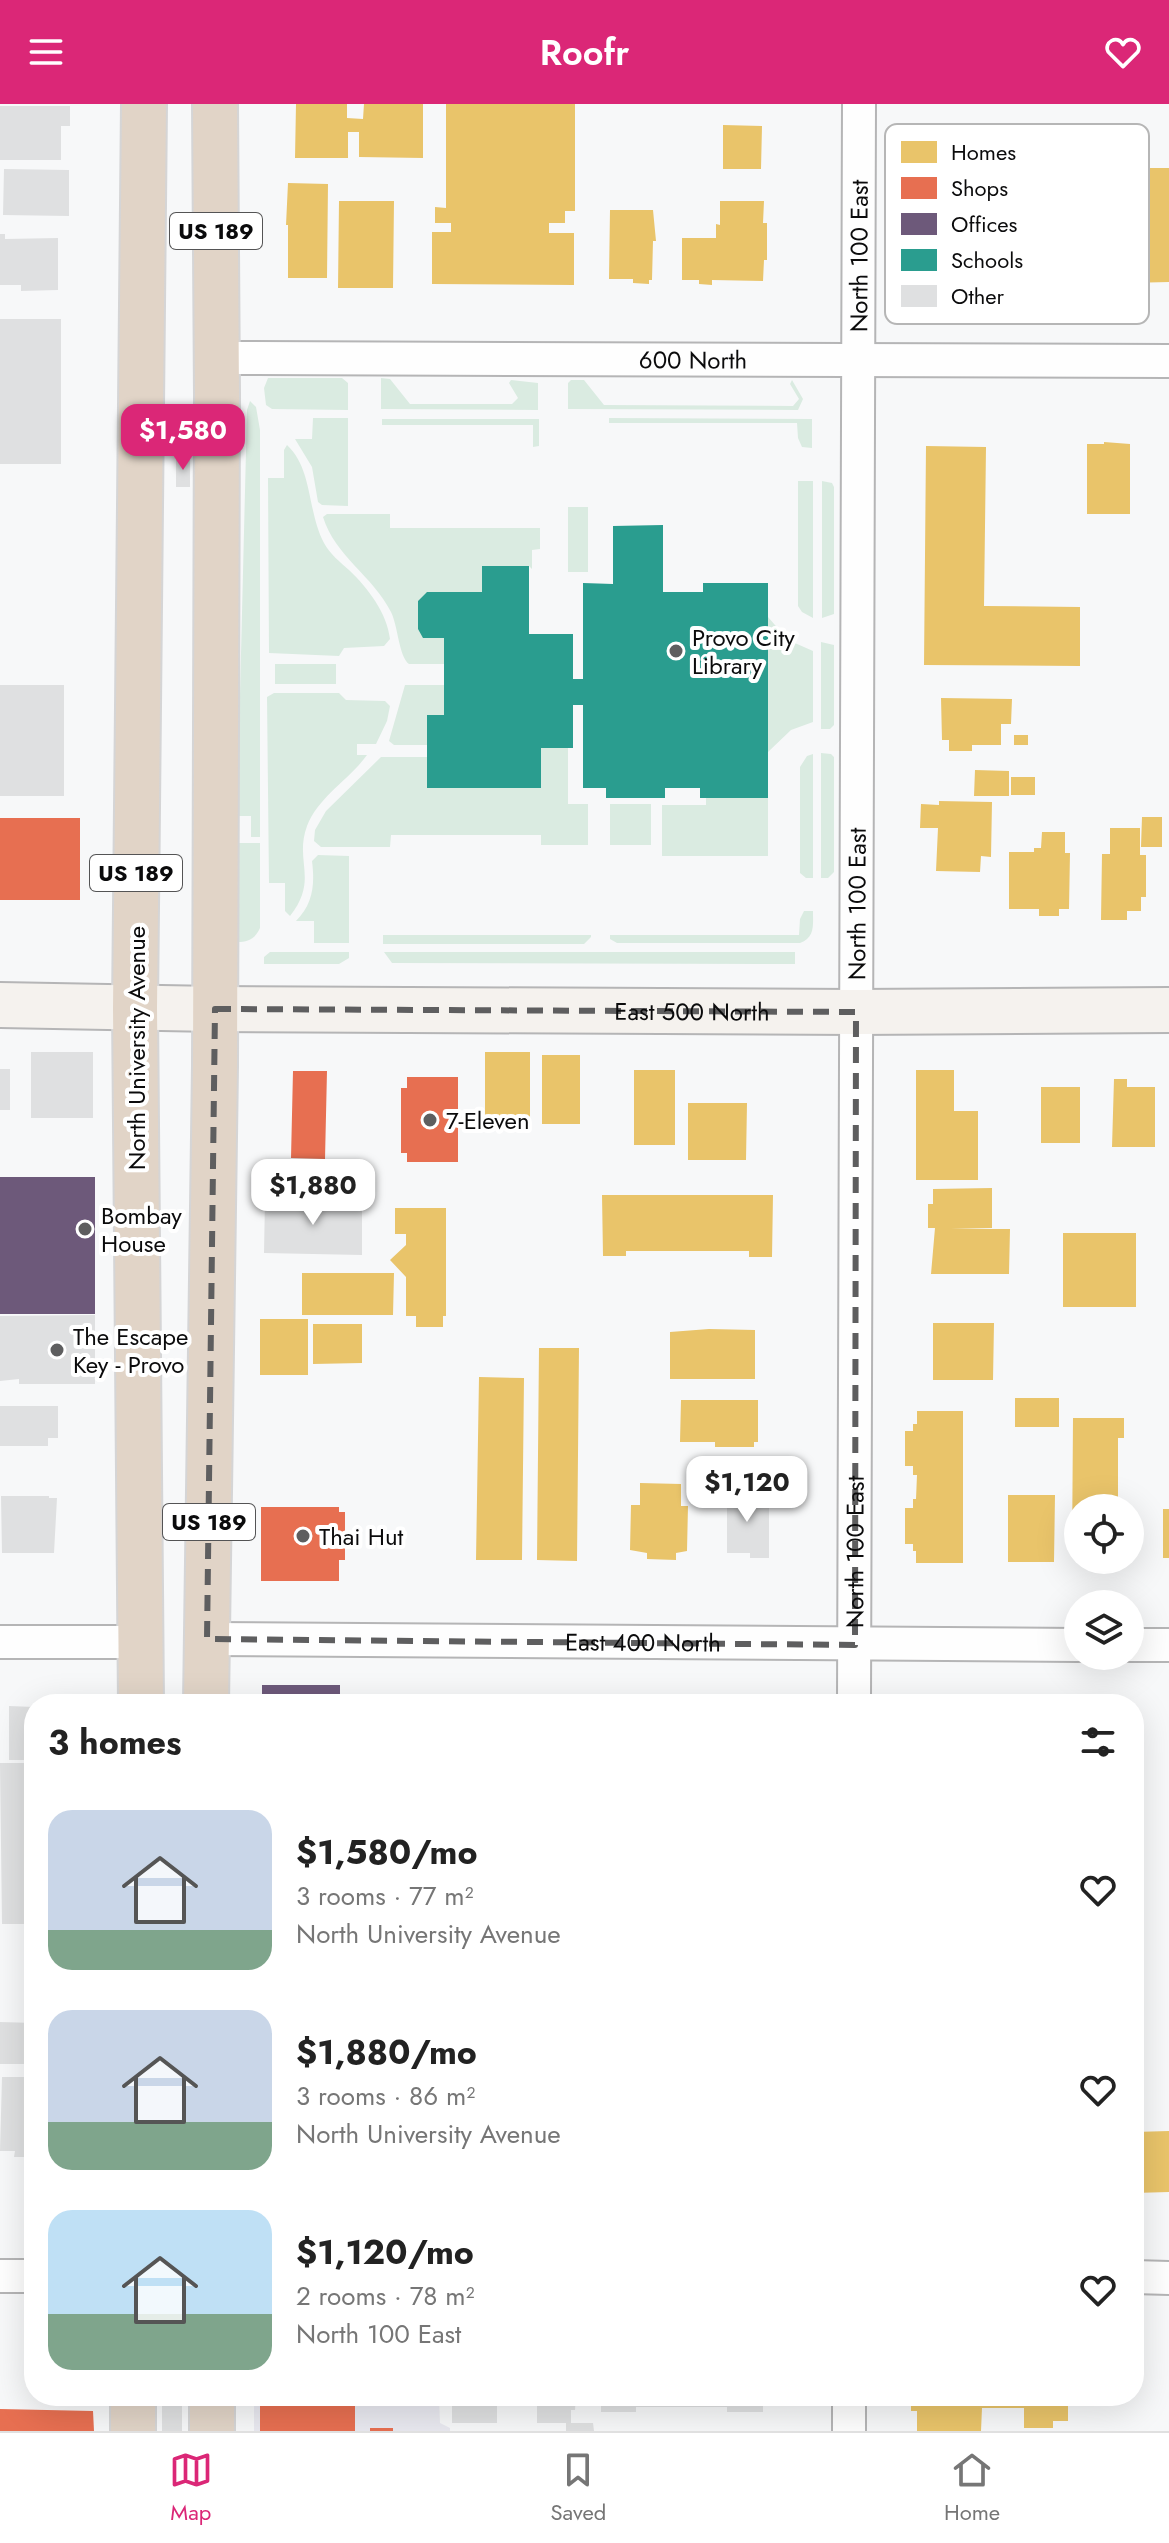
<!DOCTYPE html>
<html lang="en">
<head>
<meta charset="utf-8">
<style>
	:root { --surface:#fff; --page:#f2f2f2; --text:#222; --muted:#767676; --line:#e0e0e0; --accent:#db2777 }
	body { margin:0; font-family:Jost,sans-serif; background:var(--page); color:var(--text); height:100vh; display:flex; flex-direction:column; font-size:30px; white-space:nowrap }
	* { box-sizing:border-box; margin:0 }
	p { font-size:26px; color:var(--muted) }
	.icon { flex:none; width:44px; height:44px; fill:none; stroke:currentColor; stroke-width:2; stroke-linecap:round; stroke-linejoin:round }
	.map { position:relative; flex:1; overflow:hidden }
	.side { position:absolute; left:24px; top:1590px; width:1120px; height:712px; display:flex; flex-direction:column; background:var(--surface); border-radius:32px; box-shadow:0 8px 32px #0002 }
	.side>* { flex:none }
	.buttons { position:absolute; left:1064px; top:1390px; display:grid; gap:16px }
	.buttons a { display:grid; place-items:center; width:80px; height:80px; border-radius:50%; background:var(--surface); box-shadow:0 8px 32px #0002; font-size:40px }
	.price { position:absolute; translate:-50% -68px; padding:0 18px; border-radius:16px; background:#fff; color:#222; font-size:26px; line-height:52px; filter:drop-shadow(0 2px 4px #0008) }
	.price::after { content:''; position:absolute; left:50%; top:48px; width:24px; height:18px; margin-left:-12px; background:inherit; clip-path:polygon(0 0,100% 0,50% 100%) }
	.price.active { background:var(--accent); color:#fff }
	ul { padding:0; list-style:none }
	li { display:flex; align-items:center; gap:24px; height:200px; padding:0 24px }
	li span { display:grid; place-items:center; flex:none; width:224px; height:160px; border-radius:24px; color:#555 }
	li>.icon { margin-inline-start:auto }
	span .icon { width:96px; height:96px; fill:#fffc; stroke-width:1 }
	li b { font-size:34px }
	h2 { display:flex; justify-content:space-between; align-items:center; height:96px; padding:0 24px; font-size:34px }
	header { display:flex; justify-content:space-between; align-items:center; height:104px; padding:0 24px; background:var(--accent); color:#fff; font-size:36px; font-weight:600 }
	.tabs { display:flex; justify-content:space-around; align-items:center; height:112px; border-top:2px solid var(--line); background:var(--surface); font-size:22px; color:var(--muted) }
	.tabs a { display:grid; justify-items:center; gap:4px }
	.tabs .active { color:var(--accent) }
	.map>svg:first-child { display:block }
	.built { fill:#e9e9f0 }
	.green { fill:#daebe1 }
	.homes { fill:#e9c46a }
	.shops { fill:#e76f51 }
	.offices { fill:#6d597a }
	.schools { fill:#2a9d8f }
	.building { fill:#dfe0e1 }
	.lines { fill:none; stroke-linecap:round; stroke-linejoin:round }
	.street-casing { stroke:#b5b5b6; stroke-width:36 }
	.secondary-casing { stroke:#b5b5b6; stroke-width:48 }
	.highway-casing { stroke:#d5d5d6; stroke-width:48 }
	.street { stroke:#fefefe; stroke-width:32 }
	.secondary { stroke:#f5f2ee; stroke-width:44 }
	.highway { stroke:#e1d4c7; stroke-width:44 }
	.marked { fill:none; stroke:#5e5e5f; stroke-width:6; stroke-dasharray:16 10; stroke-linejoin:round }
	.poi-dot { fill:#5e5e5f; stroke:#fff; stroke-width:3 }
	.labels { text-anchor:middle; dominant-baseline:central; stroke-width:8; stroke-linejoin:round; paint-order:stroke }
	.shield { fill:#fff; stroke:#545455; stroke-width:2 }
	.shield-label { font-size:22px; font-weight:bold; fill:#0b0b0c }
	.street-label { font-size:24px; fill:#0b0b0c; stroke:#fff }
	.poi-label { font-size:24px; fill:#0b0b0c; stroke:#fff; text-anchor:start }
	.key { fill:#fff; stroke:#b6b6b6; stroke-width:2 }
	.key-label { font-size:22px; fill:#0b0b0c }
</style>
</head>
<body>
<header><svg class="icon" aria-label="menu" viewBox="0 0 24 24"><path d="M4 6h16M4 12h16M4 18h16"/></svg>Roofr<svg class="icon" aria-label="heart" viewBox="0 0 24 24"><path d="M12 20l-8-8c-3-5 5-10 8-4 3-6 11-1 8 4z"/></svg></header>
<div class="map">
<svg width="1169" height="2327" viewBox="0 0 1169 2327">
	<rect width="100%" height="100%" fill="#f7f8f9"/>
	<path class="built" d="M 254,2292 L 439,2292 L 440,2319 L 450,2324 L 450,2327 L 254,2327 Z"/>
	<path class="green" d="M 268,274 L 342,274 L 348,279 L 348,306 L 272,305 L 266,301 L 264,284 Z
		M 381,274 L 390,275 L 410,300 L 512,300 L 518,294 L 509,279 L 511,276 L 538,279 L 538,306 L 381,305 Z
		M 571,276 L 584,276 L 604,301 L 793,302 L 799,295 L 790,280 L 792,276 L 803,295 L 798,306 L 568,305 L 568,279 Z
		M 250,297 L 256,303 L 260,326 L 260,733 L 251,733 L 251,712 L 237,712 L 247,306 Z
		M 313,314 L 348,314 L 348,402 L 322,401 L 318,398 L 312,363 L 295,335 L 312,335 Z
		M 609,314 L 812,315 L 812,344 L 802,343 L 798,334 L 797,319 L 609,319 Z
		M 382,315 L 539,315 L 539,342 L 533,343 L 533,321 L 382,321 Z
		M 287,341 C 313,365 307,407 324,439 C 330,450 340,458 349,466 C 368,484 387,509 390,535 L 384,542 L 344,544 L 339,552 L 269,549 L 268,374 L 284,374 L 284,346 Z
		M 798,377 L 813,377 L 813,514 L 802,508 L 798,502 Z
		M 822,377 L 832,379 L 834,383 L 834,510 L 822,514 Z
		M 568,403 L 588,403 L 588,468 L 568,468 Z
		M 327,410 L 390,410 L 390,424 L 540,424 L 540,445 L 532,446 L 532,465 L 529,462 L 482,488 L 444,534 L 444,560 L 409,560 C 399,553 398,522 391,508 C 373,472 335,452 323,413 Z
		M 768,513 L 788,536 L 813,547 L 813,618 L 791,626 L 768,648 Z
		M 821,538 L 834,541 L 834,621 L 830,625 L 821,625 Z
		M 275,560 L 336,560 L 336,580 L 275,580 Z
		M 405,581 L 444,581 L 444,611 L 427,641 L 394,641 L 389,637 Z
		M 274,589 L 339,589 L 346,596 L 385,597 L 390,602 L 387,617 L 376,640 L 357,640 L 357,651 L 367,651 C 349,676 319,692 307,722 C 294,758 319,775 290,812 L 285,807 L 285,779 L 269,779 L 267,593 Z
		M 541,644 L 568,644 L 568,700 L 588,700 L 588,741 L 541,741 L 541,731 L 391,731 L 390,743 L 321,743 L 314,737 L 315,726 L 326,707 L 381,653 L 427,653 Z
		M 821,649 L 831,650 L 834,653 L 834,768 L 828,774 L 821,774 Z
		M 813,650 L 813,774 L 806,774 L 800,769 L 800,663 L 807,652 Z
		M 706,694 L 768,694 L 768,752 L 662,752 L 662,701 L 706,701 Z
		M 610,700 L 651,700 L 651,741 L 610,741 Z
		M 237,739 L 260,739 L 260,824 C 255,835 248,838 237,838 Z
		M 318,751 L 349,752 L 349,839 L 314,839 L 314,817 L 296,817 C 313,800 315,781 312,757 Z
		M 804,807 L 813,807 C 813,822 815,833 800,839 L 617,839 L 610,835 L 610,831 L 799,831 L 800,815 Z
		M 383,831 L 591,831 L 591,833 L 584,840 L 383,840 Z
		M 270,848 L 349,848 L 349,854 L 339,860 L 264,860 L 264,853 Z
		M 384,848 L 795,848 L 795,860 L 392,859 Z"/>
	<path class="homes" d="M 296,0 L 347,0 L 347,14 L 363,15 L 364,0 L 423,0 L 423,54 L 359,53 L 359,28 L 348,28 L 348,54 L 295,54 Z
		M 446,0 L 575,0 L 575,107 L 565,107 L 565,119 L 549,119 L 549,129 L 574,129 L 574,181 L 432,180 L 432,128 L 451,128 L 451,119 L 435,119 L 435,103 L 446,104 Z
		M 931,19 L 1001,19 L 1001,73 L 930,73 Z
		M 723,21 L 762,22 L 761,65 L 723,65 Z
		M 1128,64 L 1169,64 L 1169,178 L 1128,179 Z
		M 288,79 L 328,80 L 327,174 L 288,174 L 288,121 L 286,121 Z
		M 339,97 L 394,97 L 393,184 L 338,184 Z
		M 720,97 L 764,97 L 763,119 L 767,119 L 767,156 L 764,156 L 763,177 L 712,176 L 712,181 L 699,180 L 699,176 L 682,176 L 682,134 L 716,134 L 716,120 L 720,121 Z
		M 610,106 L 653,106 L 656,137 L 653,137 L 652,176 L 649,176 L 649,180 L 633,179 L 633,175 L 609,175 Z
		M 1104,338 L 1130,340 L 1130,410 L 1087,410 L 1087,340 L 1104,340 Z
		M 926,342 L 986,343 L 984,502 L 1080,503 L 1080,562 L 924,561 Z
		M 941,594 L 1012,595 L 1011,620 L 1001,620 L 1001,641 L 972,641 L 972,647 L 949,647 L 949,636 L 942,636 Z
		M 1014,631 L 1028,631 L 1028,641 L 1014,641 Z
		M 975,666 L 1009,667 L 1009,692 L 974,692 Z
		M 1011,673 L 1035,673 L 1035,691 L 1011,691 Z
		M 939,697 L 992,698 L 991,753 L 981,752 L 980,768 L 936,767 L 938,724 L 920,724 L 921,700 L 939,701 Z
		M 1142,713 L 1162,713 L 1162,743 L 1141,743 Z
		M 1110,724 L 1140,724 L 1140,751 L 1146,751 L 1146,793 L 1141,793 L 1141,807 L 1127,807 L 1127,816 L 1101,816 L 1102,750 L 1110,750 Z
		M 1042,728 L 1065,728 L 1065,749 L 1070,749 L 1069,805 L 1059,805 L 1059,812 L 1039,812 L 1039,805 L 1009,805 L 1009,748 L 1034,748 L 1034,744 L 1041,744 Z
		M 485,948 L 530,948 L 530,1023 L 485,1023 Z
		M 542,951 L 580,951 L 580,1020 L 542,1020 Z
		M 634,966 L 675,966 L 675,1041 L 634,1041 Z
		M 916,966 L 954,966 L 954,1007 L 978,1007 L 978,1076 L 916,1076 Z
		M 1114,975 L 1127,975 L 1127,983 L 1155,983 L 1155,1043 L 1112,1043 Z
		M 1041,983 L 1080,983 L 1080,1039 L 1041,1039 Z
		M 688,999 L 747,999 L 746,1056 L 688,1056 Z
		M 992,1084 L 992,1124 L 951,1125 L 1010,1125 L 1009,1170 L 931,1170 L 935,1124 L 928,1124 L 928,1100 L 933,1100 L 933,1085 Z
		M 602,1091 L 773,1091 L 772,1153 L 749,1153 L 749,1147 L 626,1147 L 626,1152 L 603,1152 Z
		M 395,1104 L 446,1104 L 446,1212 L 443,1212 L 443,1223 L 416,1223 L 416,1212 L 406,1212 L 406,1173 L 390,1156 L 406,1141 L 406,1130 L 395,1130 Z
		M 1063,1129 L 1136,1129 L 1136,1203 L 1063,1203 Z
		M 302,1169 L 394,1169 L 393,1211 L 302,1211 Z
		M 260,1215 L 308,1215 L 308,1271 L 260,1271 Z
		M 933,1219 L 994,1219 L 993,1276 L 933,1276 Z
		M 313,1220 L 362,1220 L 362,1259 L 313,1260 Z
		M 709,1225 L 755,1226 L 755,1275 L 670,1275 L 670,1228 Z
		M 539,1244 L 579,1244 L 577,1457 L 537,1456 Z
		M 479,1273 L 524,1274 L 522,1456 L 476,1456 Z
		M 1015,1294 L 1059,1294 L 1059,1323 L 1015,1323 Z
		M 681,1296 L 758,1296 L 758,1338 L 754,1338 L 754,1343 L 715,1343 L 715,1338 L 680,1338 Z
		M 917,1307 L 963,1307 L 963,1459 L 916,1459 L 916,1447 L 913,1447 L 913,1440 L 905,1440 L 905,1404 L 913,1404 L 913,1395 L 916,1395 L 917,1371 L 913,1371 L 913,1362 L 905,1362 L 905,1327 L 913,1327 L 913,1320 L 917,1320 Z
		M 1073,1314 L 1124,1314 L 1124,1334 L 1118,1334 L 1118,1404 L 1078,1404 L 1078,1450 L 1072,1450 Z
		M 640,1379 L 681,1380 L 681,1402 L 688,1402 L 687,1447 L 676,1449 L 676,1456 L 647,1455 L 647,1449 L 630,1446 L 631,1401 L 640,1401 Z
		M 1008,1391 L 1055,1391 L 1054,1458 L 1008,1458 Z
		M 1163,1405 L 1169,1405 L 1169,1454 L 1163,1454 Z
		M 1169,2027 L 1169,2088 L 1134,2089 L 1134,2028 Z
		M 911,2292 L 1076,2292 L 1076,2302 L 1068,2302 L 1068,2317 L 1053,2317 L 1053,2324 L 1024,2324 L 1024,2304 L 982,2304 L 981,2327 L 917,2327 L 917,2307 L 911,2307 Z"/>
	<path class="shops" d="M 0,714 L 80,714 L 80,796 L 0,796 Z
		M 293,967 L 327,967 L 325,1055 L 291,1054 Z
		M 407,973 L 458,973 L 458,1058 L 407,1058 L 407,1049 L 401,1049 L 401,984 L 407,984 Z
		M 261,1403 L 339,1403 L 339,1408 L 345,1408 L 345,1456 L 339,1456 L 339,1477 L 261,1477 Z
		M 260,2292 L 355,2292 L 355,2327 L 260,2327 Z
		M 0,2305 L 93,2307 L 94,2327 L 0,2327 Z
		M 370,2324 L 393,2324 L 393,2327 L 370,2327 Z"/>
	<path class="offices" d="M 0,1073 L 95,1073 L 95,1210 L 0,1210 Z
		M 262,1581 L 340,1581 L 340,1600 L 262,1600 Z"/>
	<path class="schools" d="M 663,421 L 663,488 L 703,488 L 703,479 L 768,479 L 768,694 L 700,694 L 700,684 L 665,684 L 665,694 L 606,694 L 606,684 L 583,684 L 583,601 L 573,601 L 573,644 L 541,644 L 541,684 L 427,684 L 427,611 L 444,611 L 444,534 L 423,534 L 418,525 L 418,497 L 427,488 L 482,488 L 482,462 L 529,462 L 529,530 L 573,530 L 573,575 L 583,575 L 583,479 L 613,480 L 613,422 Z"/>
	<path class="building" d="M 0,2 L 70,2 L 70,22 L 61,22 L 61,56 L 0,56 Z
		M 4,65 L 69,66 L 69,112 L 3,111 Z
		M 0,130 L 5,130 L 5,135 L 58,134 L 58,186 L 21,187 L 21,181 L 0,181 Z
		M 0,215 L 61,215 L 61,360 L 0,360 Z
		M 176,352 L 190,352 L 190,383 L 176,383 Z
		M 0,581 L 64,581 L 64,692 L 0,692 Z
		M 31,948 L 93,948 L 93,1014 L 31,1014 Z
		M 0,965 L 10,965 L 10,1006 L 0,1006 Z
		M 265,1095 L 362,1097 L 362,1151 L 264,1149 Z
		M 95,1211 L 95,1280 L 19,1280 L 19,1275 L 0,1277 L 0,1212 Z
		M 0,1302 L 58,1302 L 58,1334 L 48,1334 L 48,1342 L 0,1342 Z
		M 727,1385 L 754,1385 L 754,1400 L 769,1400 L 769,1454 L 750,1454 L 750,1449 L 727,1449 Z
		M 1,1392 L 49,1392 L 49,1394 L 57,1394 L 54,1449 L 2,1449 Z
		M 9,1602 L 34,1603 L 34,1656 L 9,1656 Z
		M 0,1659 L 34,1659 L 34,1820 L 2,1820 Z
		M 0,1918 L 34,1919 L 34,1960 L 0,1960 Z
		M 2,1973 L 34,1973 L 34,2053 L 14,2053 L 15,2047 L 0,2047 Z
		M 162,2292 L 182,2292 L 182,2327 L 162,2327 Z
		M 452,2292 L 497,2292 L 497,2319 L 452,2319 Z
		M 537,2292 L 576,2292 L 575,2306 L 571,2306 L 571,2319 L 593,2319 L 594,2327 L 566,2327 L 566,2319 L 537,2319 Z
		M 601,2292 L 763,2292 L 763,2308 L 727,2308 L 727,2303 L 636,2303 L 636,2308 L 601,2308 Z"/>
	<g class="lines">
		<g class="street-casing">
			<g id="street">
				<path id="s1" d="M 217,254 L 1169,257"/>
				<path id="s2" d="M 207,1535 L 1078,1541"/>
				<path d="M 0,1538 L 141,1538"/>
				<path d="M 1130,1541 L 1169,1541"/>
				<path id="s3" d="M 854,1600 L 859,0"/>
				<path d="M 0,2172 L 34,2172"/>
				<path d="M 1134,2173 L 1169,2174"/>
				<path d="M 849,2327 L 849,2292"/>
			</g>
		</g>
		<g class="secondary-casing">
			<g id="secondary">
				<path id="s4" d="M 0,901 L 215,905 L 856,908 L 1169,906"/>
			</g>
		</g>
		<g class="highway-casing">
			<path id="highway" d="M 141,1600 L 135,904 L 144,0
				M 206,1600 L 215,962 L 217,291 L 215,0
				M 133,2327 L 133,2292
				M 212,2327 L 212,2292"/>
		</g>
		<use href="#street" class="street"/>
		<use href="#secondary" class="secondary"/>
		<use href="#highway" class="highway"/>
	</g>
	<path class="marked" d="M 215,905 L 856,908 L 855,1541 L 207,1535 Z"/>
	<g class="poi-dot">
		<circle cx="676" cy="547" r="8"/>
		<circle cx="430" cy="1016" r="8"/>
		<circle cx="85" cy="1125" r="8"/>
		<circle cx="57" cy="1246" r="8"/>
		<circle cx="303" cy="1432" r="8"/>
	</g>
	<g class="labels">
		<g class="shield">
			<rect x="170" y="109" width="92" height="36" rx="6"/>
			<rect x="90" y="751" width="92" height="36" rx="6"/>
			<rect x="163" y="1400" width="92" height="36" rx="6"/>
		</g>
		<g class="shield-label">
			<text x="216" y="127">US 189</text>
			<text x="136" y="769">US 189</text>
			<text x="209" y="1418">US 189</text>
		</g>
		<g class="street-label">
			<text stroke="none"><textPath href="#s3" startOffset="1448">North 100 East</textPath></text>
			<text stroke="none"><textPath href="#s1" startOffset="476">600 North</textPath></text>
			<text stroke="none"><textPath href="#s3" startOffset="800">North 100 East</textPath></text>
			<text stroke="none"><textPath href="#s4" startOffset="692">East 500 North</textPath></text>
			<text transform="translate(136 944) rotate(-90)">North University Avenue</text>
			<text stroke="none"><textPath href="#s3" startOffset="152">North 100 East</textPath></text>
			<text stroke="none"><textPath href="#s2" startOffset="436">East 400 North</textPath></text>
		</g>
		<g class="poi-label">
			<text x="692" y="533">Provo City<tspan x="692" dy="28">Library</tspan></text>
			<text x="446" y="1016">7-Eleven</text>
			<text x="101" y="1111">Bombay<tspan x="101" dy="28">House</tspan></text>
			<text x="73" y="1232">The Escape<tspan x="73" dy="28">Key - Provo</tspan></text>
			<text x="319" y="1432">Thai Hut</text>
		</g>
	</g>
	<rect x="885" y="20" width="264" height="200" rx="12" class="key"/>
	<rect x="901" y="37" width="36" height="22" fill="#e9c46a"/>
	<rect x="901" y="73" width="36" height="22" fill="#e76f51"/>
	<rect x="901" y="109" width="36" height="22" fill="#6d597a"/>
	<rect x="901" y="145" width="36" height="22" fill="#2a9d8f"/>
	<rect x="901" y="181" width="36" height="22" fill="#dfe0e1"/>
	<g class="key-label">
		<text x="951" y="56">Homes</text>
		<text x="951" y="92">Shops</text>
		<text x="951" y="128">Offices</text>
		<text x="951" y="164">Schools</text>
		<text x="951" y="200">Other</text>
	</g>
</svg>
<div class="buttons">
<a><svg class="icon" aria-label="locate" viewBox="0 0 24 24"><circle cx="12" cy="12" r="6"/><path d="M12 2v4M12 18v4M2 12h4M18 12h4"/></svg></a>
<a><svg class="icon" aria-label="layers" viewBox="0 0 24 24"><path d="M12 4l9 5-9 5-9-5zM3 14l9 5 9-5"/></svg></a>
</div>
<b class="price active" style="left:183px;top:368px">$1,580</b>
<b class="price" style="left:313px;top:1123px">$1,880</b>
<b class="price" style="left:747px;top:1420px">$1,120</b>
<section class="side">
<h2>3 homes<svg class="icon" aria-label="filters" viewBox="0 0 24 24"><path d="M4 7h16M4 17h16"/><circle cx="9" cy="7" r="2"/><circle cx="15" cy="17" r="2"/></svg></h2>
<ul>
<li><span style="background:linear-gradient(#c9d6e8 75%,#7fa58c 0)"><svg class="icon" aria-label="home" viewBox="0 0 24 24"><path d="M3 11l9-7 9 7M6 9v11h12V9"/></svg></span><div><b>$1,580/mo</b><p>3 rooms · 77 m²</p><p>North University Avenue</p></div><svg class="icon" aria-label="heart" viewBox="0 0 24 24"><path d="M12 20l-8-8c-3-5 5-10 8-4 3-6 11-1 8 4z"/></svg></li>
<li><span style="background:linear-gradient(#c9d6e8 70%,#7fa58c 0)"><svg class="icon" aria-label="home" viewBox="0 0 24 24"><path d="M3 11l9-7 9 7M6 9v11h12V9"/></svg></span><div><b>$1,880/mo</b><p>3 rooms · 86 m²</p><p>North University Avenue</p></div><svg class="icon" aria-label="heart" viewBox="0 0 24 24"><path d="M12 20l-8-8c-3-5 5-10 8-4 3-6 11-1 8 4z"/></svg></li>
<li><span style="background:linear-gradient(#bfe0f5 65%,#7fa58c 0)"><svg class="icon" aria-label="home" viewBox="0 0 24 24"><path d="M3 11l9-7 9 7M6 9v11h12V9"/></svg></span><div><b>$1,120/mo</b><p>2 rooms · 78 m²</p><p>North 100 East</p></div><svg class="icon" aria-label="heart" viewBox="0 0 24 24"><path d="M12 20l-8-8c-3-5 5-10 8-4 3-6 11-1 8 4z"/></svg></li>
</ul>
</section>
</div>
<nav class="tabs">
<a class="active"><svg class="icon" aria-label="map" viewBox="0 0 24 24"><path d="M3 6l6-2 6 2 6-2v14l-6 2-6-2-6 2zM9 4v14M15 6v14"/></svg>Map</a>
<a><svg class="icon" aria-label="saved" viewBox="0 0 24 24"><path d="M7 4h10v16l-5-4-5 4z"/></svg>Saved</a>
<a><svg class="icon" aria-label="home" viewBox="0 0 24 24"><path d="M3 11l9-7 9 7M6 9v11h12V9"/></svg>Home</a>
</nav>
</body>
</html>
